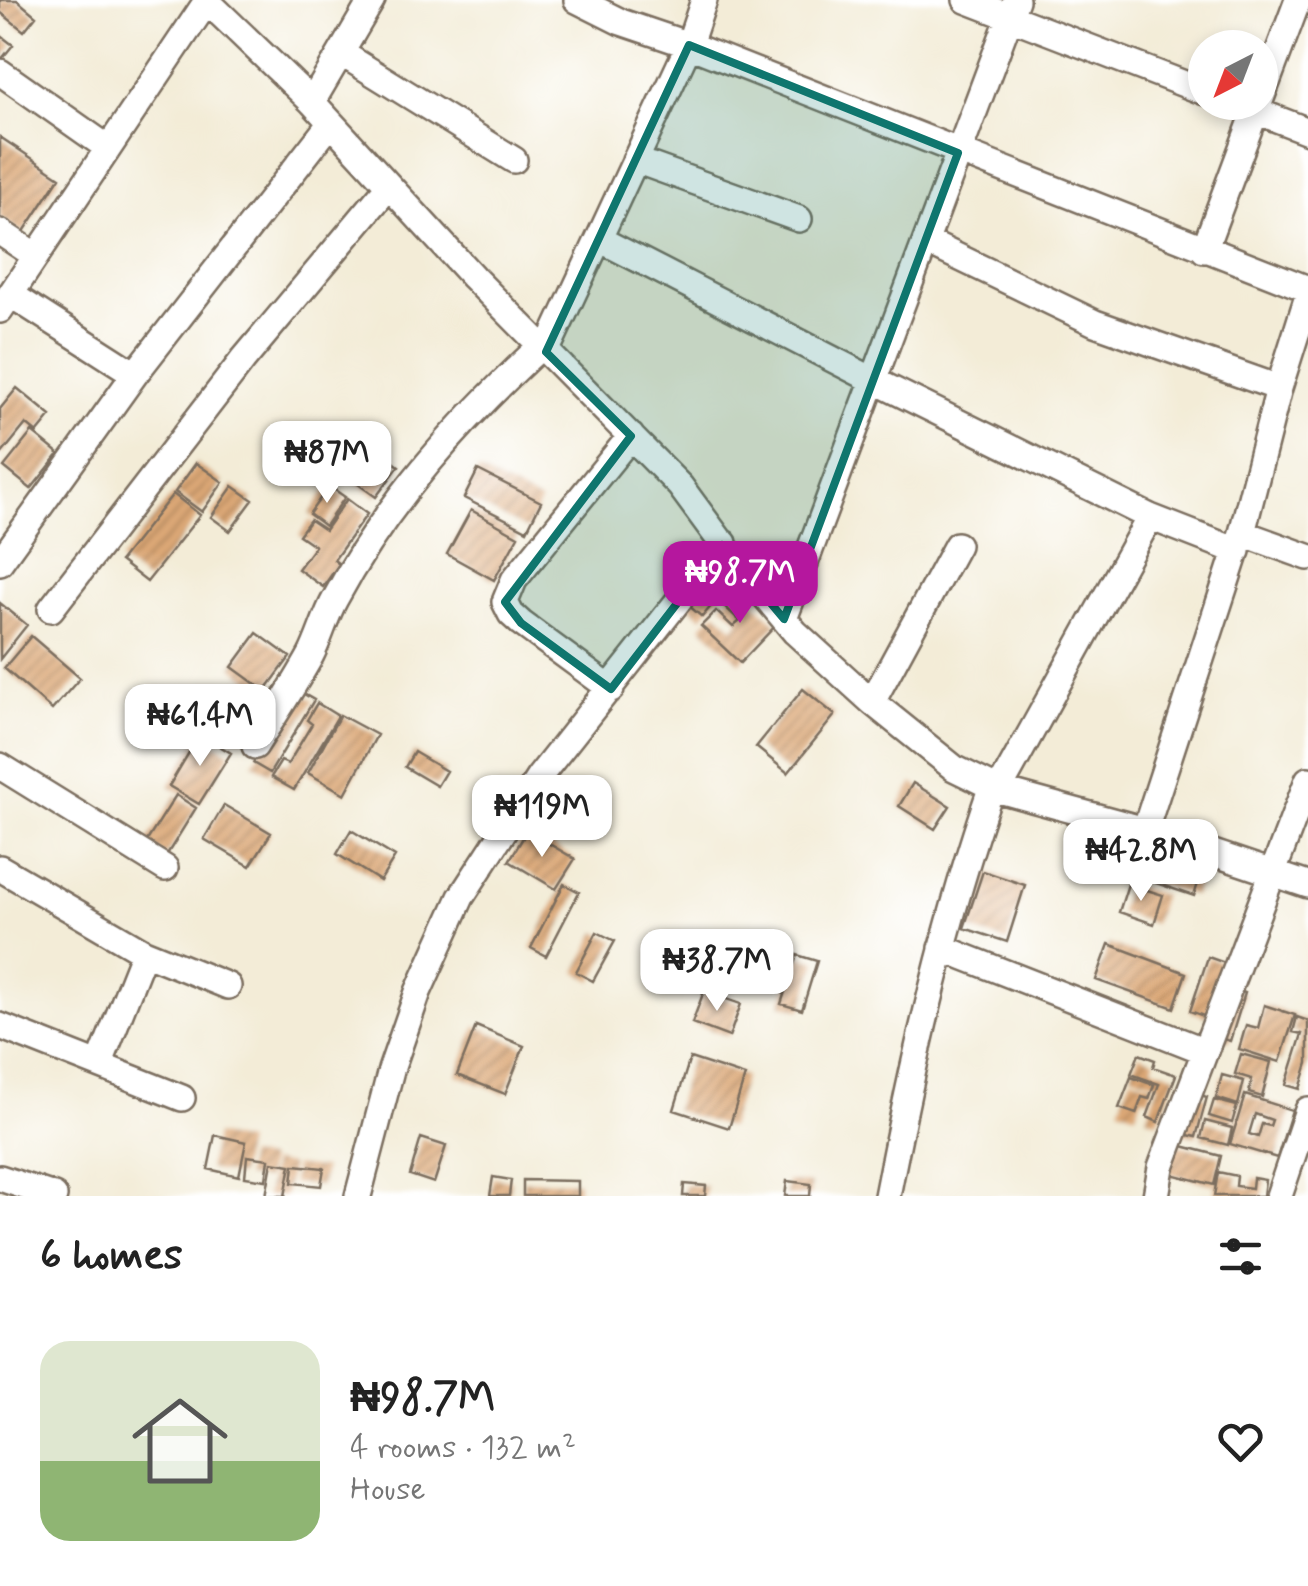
<!DOCTYPE html>
<html lang="en">
<head>
<meta charset="utf-8">
<style>
	:root { --surface:#fff; --page:#f6f6f6; --text:#222; --muted:#767676; --accent:#b5179e }
	body { margin:0; font-family:Mynerve,sans-serif; background:var(--page); color:var(--text); height:100vh; display:flex; flex-direction:column; font-size:38px; white-space:nowrap }
	* { box-sizing:border-box; margin:0 }
	p { font-size:32px; color:var(--muted) }
	.icon { flex:none; width:55px; height:55px; fill:none; stroke:currentColor; stroke-width:2; stroke-linecap:round; stroke-linejoin:round }
	.map { position:relative; height:1196px; overflow:hidden }
	.side { display:flex; flex-direction:column; background:var(--surface); flex:1 }
	.side>* { flex:none }
	.needle { width:65px; rotate:222deg }
	.fabs { position:absolute; left:1188px; top:30px; display:grid; gap:20px }
	.fabs a { display:grid; place-items:center; width:90px; height:90px; border-radius:50%; background:var(--surface); box-shadow:0 5px 15px #0003; font-size:50px }
	.price { position:absolute; translate:-50% -85px; padding:0 22px; border-radius:20px; background:#fff; color:#222; font-size:32px; line-height:65px; filter:drop-shadow(0 2px 5px #0008) }
	.price::after { content:''; position:absolute; left:50%; top:60px; width:30px; height:22px; margin-left:-15px; background:inherit; clip-path:polygon(0 0,100% 0,50% 100%) }
	.price.selected { background:var(--accent); color:#fff }
	ul { padding:0; list-style:none }
	li { display:flex; align-items:center; gap:30px; height:250px; padding:0 40px }
	li span { display:grid; place-items:center; flex:none; width:280px; height:200px; border-radius:30px; color:#555 }
	li>.icon { margin-inline-start:auto }
	span .icon { width:120px; height:120px; fill:#fffc; stroke-width:1 }
	li b { font-size:42px }
	h2 { display:flex; justify-content:space-between; align-items:center; height:120px; padding:0 40px; font-size:42px }
	.map>svg:first-child { display:block }
	.building { fill:url(#building-hatch); fill-rule:evenodd }
	.lines { fill:none; stroke-linecap:round; stroke-linejoin:round }
	.minor-casing { stroke:#7b6e5f; stroke-width:30 }
	.minor { stroke:#fff; stroke-width:25 }
	.marked { fill:#0f766e; fill-opacity:0.2; stroke:#0f766e; stroke-width:8; stroke-linejoin:round }
</style>
</head>
<body>
<div class="map">
<svg width="1308" height="1196" viewBox="0 0 1308 1196">
	<defs>
		<pattern id="building-hatch" width="6" height="6" patternUnits="userSpaceOnUse" patternTransform="scale(2.5)"><rect width="6" height="6" fill="#dba776"/><path d="M-1 1l2-2M0 6l6-6M5 7l2-2" fill="none" stroke="#b38860"/></pattern>
	</defs>
	<rect width="100%" height="100%" fill="#fff"/>
	<filter id="ink" filterUnits="userSpaceOnUse"><feTurbulence type="fractalNoise" baseFrequency=".01" numOctaves="2"/><feDisplacementMap in="SourceGraphic" scale="20" xChannelSelector="R" yChannelSelector="G"/><feConvolveMatrix kernelMatrix="1 2 1 2 8 2 1 2 1" color-interpolation-filters="sRGB"/></filter>
	<filter id="wash" filterUnits="userSpaceOnUse"><feTurbulence type="fractalNoise" baseFrequency=".0048" numOctaves="4" result="noise"/><feDisplacementMap in="SourceGraphic" scale="40" xChannelSelector="R" yChannelSelector="G"/><feGaussianBlur stdDeviation="2.25" result="paint"/><feColorMatrix in="noise" values="0 0 0 0 0 0 0 0 0 0 0 0 0 0 0 0 0 1.4 0 .05"/><feComposite in="paint" operator="in"/></filter>
	<g filter="url(#wash)">
		<rect width="100%" height="100%" fill="#f3ecd7"/>
		<g id="blocks">
			<path class="building" d="M 0,0 L 17,0 L 36,16 L 24,31 L 0,12 Z
				M 0,35 L 13,45 L 0,61 Z
				M 0,137 L 60,177 L 23,233 L 0,218 Z
				M 17,388 L 51,416 L 37,433 L 26,424 L 0,456 L 0,409 Z
				M 32,432 L 59,454 L 31,489 L 4,467 Z
				M 378,450 L 399,466 L 376,497 L 354,481 Z
				M 196,463 L 223,482 L 202,512 L 175,492 Z
				M 478,470 L 541,502 L 527,530 L 464,498 Z
				M 233,486 L 253,500 L 230,531 L 211,517 Z
				M 329,486 L 345,497 L 325,526 L 309,514 Z
				M 173,494 L 200,515 L 147,582 L 120,561 Z
				M 347,499 L 367,514 L 334,560 L 339,564 L 323,587 L 298,569 L 315,546 L 299,535 L 310,520 L 325,530 Z
				M 471,510 L 518,536 L 494,580 L 447,554 Z
				M 720,567 L 734,579 L 702,617 L 688,605 Z
				M 739,587 L 777,624 L 740,663 L 701,626 L 716,611 L 733,627 L 740,621 L 722,604 Z
				M 0,603 L 27,625 L 0,659 Z
				M 257,633 L 290,657 L 265,691 L 232,667 Z
				M 31,636 L 80,678 L 52,710 L 4,668 Z
				M 803,689 L 835,715 L 788,773 L 756,747 Z
				M 297,690 L 314,700 L 270,773 L 253,763 Z
				M 317,703 L 338,716 L 294,790 L 271,777 L 281,761 L 288,764 L 312,724 L 307,720 Z
				M 340,715 L 377,735 L 345,794 L 308,773 Z
				M 200,734 L 231,753 L 199,804 L 169,786 Z
				M 414,752 L 446,771 L 437,786 L 405,767 Z
				M 913,783 L 950,806 L 935,829 L 899,806 Z
				M 176,795 L 196,808 L 166,856 L 145,844 Z
				M 224,805 L 271,833 L 250,866 L 204,839 Z
				M 351,830 L 395,857 L 380,881 L 337,854 Z
				M 527,831 L 575,859 L 556,889 L 509,861 Z
				M 1143,840 L 1205,861 L 1194,896 L 1132,875 Z
				M 983,871 L 1025,885 L 1007,942 L 964,928 Z
				M 564,884 L 579,892 L 546,956 L 531,948 Z
				M 1128,884 L 1163,895 L 1154,924 L 1119,912 Z
				M 597,932 L 615,941 L 593,981 L 576,972 Z
				M 1109,944 L 1186,973 L 1174,1008 L 1096,980 Z
				M 797,955 L 817,961 L 802,1010 L 781,1004 Z
				M 1208,957 L 1225,963 L 1206,1017 L 1190,1011 Z
				M 1231,988 L 1245,993 L 1230,1041 L 1215,1037 Z
				M 704,991 L 741,1004 L 729,1037 L 692,1023 Z
				M 1264,1005 L 1295,1015 L 1280,1062 L 1239,1049 L 1246,1025 L 1258,1028 Z
				M 1297,1017 L 1308,1021 L 1308,1063 L 1300,1089 L 1286,1085 L 1302,1034 L 1293,1032 Z
				M 476,1026 L 524,1046 L 505,1094 L 457,1075 Z
				M 1139,1054 L 1155,1060 L 1153,1067 L 1176,1075 L 1158,1122 L 1147,1117 L 1159,1084 L 1131,1074 Z
				M 1241,1054 L 1271,1062 L 1262,1097 L 1249,1093 L 1252,1079 L 1235,1074 Z
				M 690,1058 L 745,1076 L 729,1128 L 674,1110 Z
				M 1222,1075 L 1244,1081 L 1238,1105 L 1216,1098 Z
				M 1131,1077 L 1154,1085 L 1149,1099 L 1142,1097 L 1136,1114 L 1119,1108 Z
				M 1191,1092 L 1207,1097 L 1196,1137 L 1180,1133 Z
				M 1245,1095 L 1292,1110 L 1277,1158 L 1230,1144 ZM 1255,1114 L 1272,1120 L 1270,1126 L 1262,1124 L 1258,1137 L 1249,1134 Z
				M 1214,1100 L 1237,1106 L 1232,1123 L 1209,1116 Z
				M 1205,1121 L 1232,1128 L 1228,1145 L 1201,1138 Z
				M 215,1135 L 246,1142 L 239,1176 L 208,1169 Z
				M 421,1138 L 446,1146 L 434,1183 L 410,1175 Z
				M 1171,1143 L 1221,1156 L 1214,1185 L 1164,1172 Z
				M 247,1156 L 269,1159 L 266,1180 L 245,1177 Z
				M 272,1162 L 291,1165 L 285,1196 L 266,1196 Z
				M 294,1165 L 324,1168 L 321,1186 L 292,1183 Z
				M 1218,1172 L 1237,1176 L 1236,1186 L 1252,1188 L 1253,1178 L 1265,1180 L 1263,1196 L 1214,1196 Z
				M 493,1177 L 511,1180 L 509,1196 L 490,1196 Z
				M 523,1180 L 578,1181 L 578,1196 L 523,1196 Z
				M 787,1181 L 811,1184 L 810,1196 L 785,1196 Z
				M 684,1184 L 706,1186 L 705,1196 L 683,1196 Z"/>
		</g>
	</g>
	<g filter="url(#ink)">
		<use href="#blocks" fill-opacity="0" stroke="#7b6e5f" stroke-width="2.5"/>
		<g class="lines">
			<g class="minor-casing">
				<path id="minor" d="M 206,0 L 312,102 L 473,277 L 680,486 L 733,558 L 795,632 L 872,702 L 954,768 L 999,790 L 1145,830 L 1308,885
					M 577,0 L 621,22 L 689,45 L 1308,289
					M 966,0 L 1205,92
					M 341,53 L 514,160
					M 0,72 L 108,148
					M 1260,101 L 1298,0
					M 312,102 L 372,0
					M 1233,102 L 1308,131
					M 635,160 L 799,219
					M 0,232 L 36,256
					M 599,239 L 875,381 L 1150,517 L 1237,551
					M 927,242 L 1095,323 L 1279,388
					M 1204,250 L 1259,102
					M 10,294 L 135,374
					M 0,310 L 207,1
					M 546,352 L 689,45 L 704,0
					M 1242,533 L 1308,557
					M 0,562 L 135,374 L 330,124
					M 51,609 L 243,360 L 388,187
					M 784,619 L 1016,0
					M 611,689 L 521,623 L 511,614 L 505,602 L 514,580 L 631,436
					M 872,702 L 957,545
					M 255,746 C 274,716 294,686 311,655 C 320,637 325,617 335,599 C 387,502 461,420 541,346
					M 0,766 L 165,868
					M 999,790 L 1150,517
					M 1145,830 L 1242,533 L 1279,388 L 1308,296
					M 0,868 L 144,952 L 228,986
					M 942,948 L 1205,1051
					M 0,1026 L 182,1098
					M 100,1063 L 144,952
					M 0,1178 L 54,1196
					M 358,1196 L 391,1070 L 418,992 L 461,897 L 539,777 L 724,543
					M 887,1196 C 914,1057 945,920 992,786
					M 1156,1196 L 1161,1167 L 1308,780
					M 1279,1196 L 1308,1110"/>
			</g>
			<use href="#minor" class="minor"/>
		</g>
	</g>
	<path class="marked" d="M 689,45 L 958,153 L 784,619 L 722,545 L 611,689 L 521,623 L 505,602 L 631,436 L 546,352 Z"/>
</svg>
<div class="fabs">
<a><svg class="needle" viewBox="-14 -14 28 28"><path d="M0-13l5 13h-10z" fill="#e53935"/><path d="M0 13l5-13h-10z" fill="#767676"/></svg></a>
</div>
<b class="price" style="left:327px;top:506px">₦87M</b>
<b class="price selected" style="left:740px;top:626px">₦98.7M</b>
<b class="price" style="left:200px;top:769px">₦61.4M</b>
<b class="price" style="left:542px;top:860px">₦119M</b>
<b class="price" style="left:1141px;top:904px">₦42.8M</b>
<b class="price" style="left:717px;top:1014px">₦38.7M</b>
</div>
<section class="side">
<h2>6 homes<svg class="icon" aria-label="filters" viewBox="0 0 24 24"><path d="M4 7h16M4 17h16"/><circle cx="9" cy="7" r="2"/><circle cx="15" cy="17" r="2"/></svg></h2>
<ul>
<li><span style="background:linear-gradient(#dfe7d0 60%,#8fb573 0)"><svg class="icon" aria-label="home" viewBox="0 0 24 24"><path d="M3 11l9-7 9 7M6 9v11h12V9"/></svg></span><div><b>₦98.7M</b><p>4 rooms · 132 m²</p><p>House</p></div><svg class="icon" aria-label="heart" viewBox="0 0 24 24"><path d="M12 20l-8-8c-3-5 5-10 8-4 3-6 11-1 8 4z"/></svg></li>
</ul>
</section>
</body>
</html>
